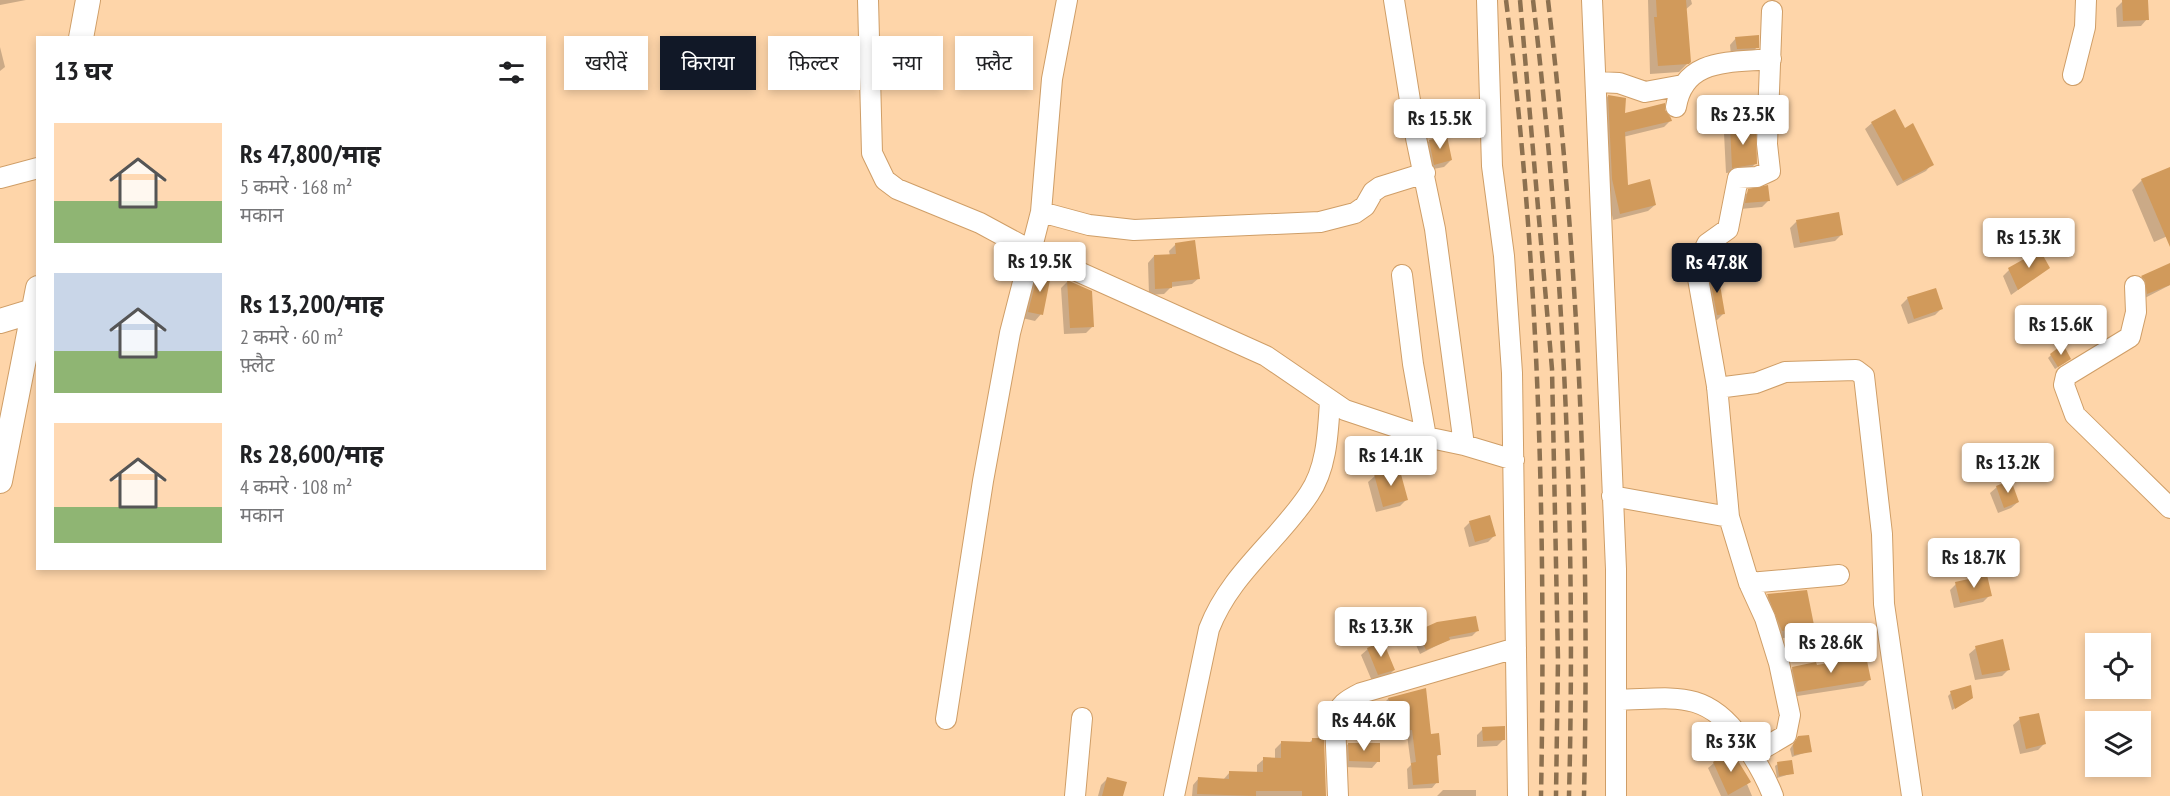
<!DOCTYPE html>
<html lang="hi">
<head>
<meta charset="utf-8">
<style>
	:root { --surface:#fff; --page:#f6f6f6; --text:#202124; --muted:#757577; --accent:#111827 }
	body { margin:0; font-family:"PT Sans Narrow","Noto Sans Devanagari",sans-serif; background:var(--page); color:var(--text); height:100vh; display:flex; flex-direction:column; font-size:22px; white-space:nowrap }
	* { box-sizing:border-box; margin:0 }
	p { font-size:20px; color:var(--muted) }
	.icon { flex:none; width:33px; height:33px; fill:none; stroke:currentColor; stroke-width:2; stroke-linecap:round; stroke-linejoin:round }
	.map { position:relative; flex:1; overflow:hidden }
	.drawer { position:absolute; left:36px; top:36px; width:510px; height:534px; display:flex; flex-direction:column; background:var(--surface); border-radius:0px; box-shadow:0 3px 9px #0003 }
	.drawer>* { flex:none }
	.guide { position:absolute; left:564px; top:36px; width:570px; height:54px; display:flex; gap:12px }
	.buttons { position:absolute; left:2085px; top:633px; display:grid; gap:12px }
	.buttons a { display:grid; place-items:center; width:66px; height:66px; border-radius:0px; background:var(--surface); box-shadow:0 3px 9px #0003; font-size:30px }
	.price { position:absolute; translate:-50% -51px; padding:0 14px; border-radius:6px; background:#fff; color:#222; font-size:20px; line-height:39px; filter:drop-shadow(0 2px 3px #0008) }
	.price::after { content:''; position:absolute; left:50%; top:36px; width:18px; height:14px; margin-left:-9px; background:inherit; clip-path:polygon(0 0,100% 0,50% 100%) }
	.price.selected { background:var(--accent); color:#fff }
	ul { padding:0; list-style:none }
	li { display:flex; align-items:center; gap:18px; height:150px; padding:0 18px }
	li span { display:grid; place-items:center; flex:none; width:168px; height:120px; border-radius:0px; color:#555 }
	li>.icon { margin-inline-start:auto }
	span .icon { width:72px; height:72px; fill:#fffc; stroke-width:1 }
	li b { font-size:26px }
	h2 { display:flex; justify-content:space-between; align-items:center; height:72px; padding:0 18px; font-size:26px }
	.tag { padding:0 21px; border-radius:0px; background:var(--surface); box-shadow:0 3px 9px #0003; font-size:21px; line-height:54px }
	.tag.selected { background:var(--accent); color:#fff }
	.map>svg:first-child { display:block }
	.shadow { fill:#0003 }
	.building { fill:#d19a5b }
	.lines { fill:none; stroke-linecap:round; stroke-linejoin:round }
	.minor-casing { stroke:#cf9e67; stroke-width:22 }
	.tertiary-casing { stroke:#cf9e67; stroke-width:26 }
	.minor { stroke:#fff; stroke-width:20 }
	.tertiary { stroke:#fff; stroke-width:24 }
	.rail { stroke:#8c704f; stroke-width:4.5; stroke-dasharray:12 6; stroke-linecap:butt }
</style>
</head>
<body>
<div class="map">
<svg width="2170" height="796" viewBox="0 0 2170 796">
	<rect width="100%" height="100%" fill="#fed5a9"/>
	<path class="shadow" d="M 0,0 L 26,0 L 0,5 Z
		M 1648,0 L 1691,0 L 1692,4 L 1685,10 L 1689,62 L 1679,72 L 1650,74 Z
		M 2123,1 L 2147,19 L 2141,26 L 2117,27 L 2116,8 Z
		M 1736,38 L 1757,47 L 1751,54 L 1731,55 L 1730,45 Z
		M 0,47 L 5,67 L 0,71 Z
		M 1608,96 L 1624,114 L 1663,111 L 1670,121 L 1664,127 L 1623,137 L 1626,187 L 1655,205 L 1648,211 L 1613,220 L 1606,186 L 1602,102 Z
		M 1872,123 L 1904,130 L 1932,164 L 1926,171 L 1897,186 L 1865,129 Z
		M 1731,127 L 1756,163 L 1749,170 L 1726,173 L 1724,133 Z
		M 1429,141 L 1451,160 L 1444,167 L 1428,170 L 1423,148 Z
		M 2170,168 L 2170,235 L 2154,242 L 2132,190 L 2142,180 Z
		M 1749,191 L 1768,201 L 1762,207 L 1740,209 L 1742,198 Z
		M 1796,222 L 1842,234 L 1835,241 L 1794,248 L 1790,228 Z
		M 1176,244 L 1199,278 L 1192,284 L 1171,287 L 1164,294 L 1149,295 L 1148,263 L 1154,256 L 1170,256 L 1169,251 Z
		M 2166,266 L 2170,285 L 2141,300 L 2135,283 L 2142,277 Z
		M 2048,268 L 2011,295 L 2003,276 L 2009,270 Z
		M 1039,271 L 1041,314 L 1035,321 L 1022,318 L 1033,277 Z
		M 1710,276 L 1724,313 L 1717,320 L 1711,321 L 1704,282 Z
		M 1067,282 L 1093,326 L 1086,333 L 1064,334 L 1061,288 Z
		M 1908,298 L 1941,309 L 1935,315 L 1908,324 L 1901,305 Z
		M 2051,355 L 2066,362 L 2055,369 L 2048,358 Z
		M 1375,476 L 1406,500 L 1400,506 L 1376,512 L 1368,482 Z
		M 1997,487 L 2018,502 L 2011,508 L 1998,513 L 1990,493 Z
		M 1470,522 L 1494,536 L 1488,542 L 1469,547 L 1464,528 Z
		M 1956,584 L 1990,595 L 1983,602 L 1954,608 L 1950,590 Z
		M 1768,596 L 1812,625 L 1802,635 L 1772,640 L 1758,606 Z
		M 1477,631 L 1472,636 L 1448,640 L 1420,654 L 1413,638 L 1418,633 Z
		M 1976,648 L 2008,670 L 2002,676 L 1975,680 L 1969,654 Z
		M 1368,649 L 1394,670 L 1387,677 L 1372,681 L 1361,655 Z
		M 1815,667 L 1869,680 L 1863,686 L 1791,697 L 1786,675 L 1793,668 Z
		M 1425,690 L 1430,736 L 1440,754 L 1435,758 L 1437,782 L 1432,788 L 1408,789 L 1407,769 L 1411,765 L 1407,735 L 1364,738 L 1362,713 L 1368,707 L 1382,705 L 1388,699 Z
		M 1951,693 L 1969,700 L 1952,710 L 1948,696 Z
		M 2020,719 L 2044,744 L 2038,750 L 2020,754 L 2013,725 Z
		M 1483,729 L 1504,739 L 1497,746 L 1477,747 L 1477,735 Z
		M 1313,739 L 1325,796 L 1192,796 L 1193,785 L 1199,778 L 1223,780 L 1230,772 L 1257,773 L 1257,765 L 1264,759 L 1275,759 L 1275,749 L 1281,743 L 1309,743 Z
		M 1795,741 L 1810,751 L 1792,757 L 1790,749 Z
		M 1348,744 L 1378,761 L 1372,768 L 1343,767 L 1342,751 Z
		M 1714,763 L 1750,782 L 1747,784 L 1752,796 L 1721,796 L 1708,768 Z
		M 1778,764 L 1793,773 L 1777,778 L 1775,766 Z
		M 1107,779 L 1122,796 L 1098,796 L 1101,785 Z
		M 1443,790 L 1476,790 L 1476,796 L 1437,796 Z"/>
	<path class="building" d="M 1656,0 L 1686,0 L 1691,62 L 1689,64 L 1658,66 L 1654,17 L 1657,17 Z
		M 2122,0 L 2148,0 L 2149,20 L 2123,21 Z
		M 1759,35 L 1759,48 L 1737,49 L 1735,37 Z
		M 1608,95 L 1626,98 L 1625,113 L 1665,103 L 1665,110 L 1671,118 L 1672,121 L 1625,132 L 1628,185 L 1650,179 L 1656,205 L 1620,214 L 1612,179 Z
		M 1895,109 L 1905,128 L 1913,123 L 1934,165 L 1903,181 L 1871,122 Z
		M 1730,125 L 1756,126 L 1757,164 L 1732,168 Z
		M 1447,136 L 1452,160 L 1434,165 L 1429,140 Z
		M 2170,167 L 2170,247 L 2141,179 Z
		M 1768,185 L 1770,201 L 1745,203 L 1748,189 Z
		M 1839,212 L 1843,235 L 1800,243 L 1796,220 Z
		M 1195,240 L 1200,279 L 1172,282 L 1172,288 L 1155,289 L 1154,255 L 1176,254 L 1175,243 Z
		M 2040,250 L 2050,268 L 2018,290 L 2008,268 Z
		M 2170,263 L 2170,285 L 2147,294 L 2145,280 L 2141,276 Z
		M 1039,269 L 1051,275 L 1043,315 L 1028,312 Z
		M 1718,273 L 1725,314 L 1717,315 L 1709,274 Z
		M 1067,280 L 1092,291 L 1094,327 L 1070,328 Z
		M 1936,288 L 1943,309 L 1914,319 L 1907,297 Z
		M 2063,344 L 2071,359 L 2058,367 L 2050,354 Z
		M 1399,467 L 1408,500 L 1383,507 L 1374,474 Z
		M 2011,480 L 2019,502 L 2004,508 L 1996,486 Z
		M 1490,515 L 1496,536 L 1475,542 L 1469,521 Z
		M 1987,575 L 1992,596 L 1960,603 L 1955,582 Z
		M 1807,590 L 1814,625 L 1782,631 L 1767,594 Z
		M 1476,616 L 1479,631 L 1449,637 L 1450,640 L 1426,650 L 1417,631 L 1437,622 Z
		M 2003,639 L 2010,670 L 1982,675 L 1975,646 Z
		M 1383,641 L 1395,670 L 1378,675 L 1367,648 Z
		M 1866,656 L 1871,680 L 1797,692 L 1792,667 L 1816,662 L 1817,665 Z
		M 1971,685 L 1973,698 L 1955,709 L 1950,691 Z
		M 1426,688 L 1431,734 L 1439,733 L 1441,755 L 1437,755 L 1439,783 L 1413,785 L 1411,763 L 1416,762 L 1412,730 L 1369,733 L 1367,706 L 1390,703 L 1388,698 Z
		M 2039,713 L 2046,744 L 2026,749 L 2019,717 Z
		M 1505,726 L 1505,740 L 1483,741 L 1482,727 Z
		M 1809,735 L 1812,752 L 1794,755 L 1793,745 L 1798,736 Z
		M 1312,738 L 1324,738 L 1326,796 L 1302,796 L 1302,791 L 1256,791 L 1256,796 L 1197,794 L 1198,777 L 1229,779 L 1229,771 L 1263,772 L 1263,757 L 1281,758 L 1281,741 L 1312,742 Z
		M 1348,743 L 1380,743 L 1380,762 L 1349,761 Z
		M 1732,751 L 1751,782 L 1728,795 L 1713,762 Z
		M 1792,760 L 1794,774 L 1779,776 L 1777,762 Z
		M 1107,777 L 1127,782 L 1123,796 L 1102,796 Z"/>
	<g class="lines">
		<g class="minor-casing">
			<path id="minor" d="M 868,0 L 872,153 L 885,180 L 897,189 L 980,223 L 1030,250 L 1266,356 L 1345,410 L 1426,437 L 1464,445 L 1514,460
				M 1394,0 L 1416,138 L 1435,229 L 1464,445
				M 1487,0 L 1492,166 L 1504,256 L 1512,373 L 1518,796
				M 1592,0 L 1616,569 L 1616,796
				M 2073,75 L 2085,27 L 2086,0
				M 1597,82 L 1619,83 L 1645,92 L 1683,85
				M 1676,107 C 1684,57 1731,63 1771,59
				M 0,178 L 38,168
				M 1041,212 L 1089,225 L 1134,230 L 1320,222 L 1355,213 L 1365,206 L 1373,192 L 1380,187 L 1425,173
				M 1402,275 L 1413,364 L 1426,437
				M 2135,286 L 2136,312 L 2130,337 L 2066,376 L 2064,385 L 2075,415 L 2170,508
				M 1717,388 L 1756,383 L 1785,372 L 1856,370 L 1864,376 L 1882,534 L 1884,604 L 1912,796
				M 1612,496 L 1729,517
				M 1749,583 L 1839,575
				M 1617,700 C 1672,699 1705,688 1741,739 C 1754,757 1765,775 1773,796
				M 946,719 L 983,481 L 1010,333 L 1041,212 L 1052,79 L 1067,0
				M 1752,755 L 1786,735 L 1790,715 L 1779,663 L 1765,618 L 1749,583 L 1729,517 L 1717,386 L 1696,267 L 1707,244 L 1728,229 L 1738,178 L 1757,177 L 1770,171 L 1767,144 L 1772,11
				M 1075,796 L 1082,718
				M 1174,796 L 1209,629 C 1230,574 1277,542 1309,494 C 1327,468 1328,432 1330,401
				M 1338,796 L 1335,721 C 1338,705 1347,700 1361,693 L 1516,648"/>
		</g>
		<g class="tertiary-casing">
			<path id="tertiary" d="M 81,38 L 88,0
				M 0,321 L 33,311
				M 0,481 L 38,288"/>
		</g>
		<use href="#minor" class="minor"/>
		<use href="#tertiary" class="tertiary"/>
		<path class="rail" d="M 1506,0 C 1539,262 1546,532 1541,796
			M 1520,0 L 1552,369 L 1558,660 L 1556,796
			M 1533,0 C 1564,264 1576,531 1569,796
			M 1548,0 C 1579,264 1590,531 1584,796"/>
	</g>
</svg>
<div class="buttons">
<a><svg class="icon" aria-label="locate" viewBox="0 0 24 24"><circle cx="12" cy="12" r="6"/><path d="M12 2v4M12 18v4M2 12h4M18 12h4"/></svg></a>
<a><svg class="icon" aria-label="layers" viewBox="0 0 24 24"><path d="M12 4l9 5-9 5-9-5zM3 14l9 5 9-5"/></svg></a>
</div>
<b class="price" style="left:1743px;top:146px">Rs 23.5K</b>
<b class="price" style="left:1440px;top:150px">Rs 15.5K</b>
<b class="price" style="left:2029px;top:269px">Rs 15.3K</b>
<b class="price" style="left:1040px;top:293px">Rs 19.5K</b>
<b class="price selected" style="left:1717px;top:294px">Rs 47.8K</b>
<b class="price" style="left:2061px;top:356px">Rs 15.6K</b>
<b class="price" style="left:1391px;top:487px">Rs 14.1K</b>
<b class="price" style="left:2008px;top:494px">Rs 13.2K</b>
<b class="price" style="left:1974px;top:589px">Rs 18.7K</b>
<b class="price" style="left:1381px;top:658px">Rs 13.3K</b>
<b class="price" style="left:1831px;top:674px">Rs 28.6K</b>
<b class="price" style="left:1364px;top:752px">Rs 44.6K</b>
<b class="price" style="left:1731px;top:773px">Rs 33K</b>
<div class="guide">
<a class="tag">खरीदें</a>
<a class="tag selected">किराया</a>
<a class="tag">फ़िल्टर</a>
<a class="tag">नया</a>
<a class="tag">फ़्लैट</a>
</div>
<section class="drawer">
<h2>13 घर<svg class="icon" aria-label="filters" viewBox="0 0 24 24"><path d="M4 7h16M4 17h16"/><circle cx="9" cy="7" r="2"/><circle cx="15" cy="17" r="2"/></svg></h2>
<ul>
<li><span style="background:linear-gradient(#ffd9b3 65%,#8fb573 0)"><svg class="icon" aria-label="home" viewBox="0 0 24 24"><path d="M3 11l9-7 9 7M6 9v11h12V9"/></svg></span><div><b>Rs 47,800/माह</b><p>5 कमरे · 168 m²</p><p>मकान</p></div></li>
<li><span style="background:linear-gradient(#c9d6e8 65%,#8fb573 0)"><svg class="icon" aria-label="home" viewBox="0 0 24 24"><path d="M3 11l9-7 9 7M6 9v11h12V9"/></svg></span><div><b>Rs 13,200/माह</b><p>2 कमरे · 60 m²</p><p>फ़्लैट</p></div></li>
<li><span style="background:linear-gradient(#ffd9b3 70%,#8fb573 0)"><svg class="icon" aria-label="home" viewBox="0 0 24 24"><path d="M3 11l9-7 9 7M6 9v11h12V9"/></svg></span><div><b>Rs 28,600/माह</b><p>4 कमरे · 108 m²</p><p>मकान</p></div></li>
</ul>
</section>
</div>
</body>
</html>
